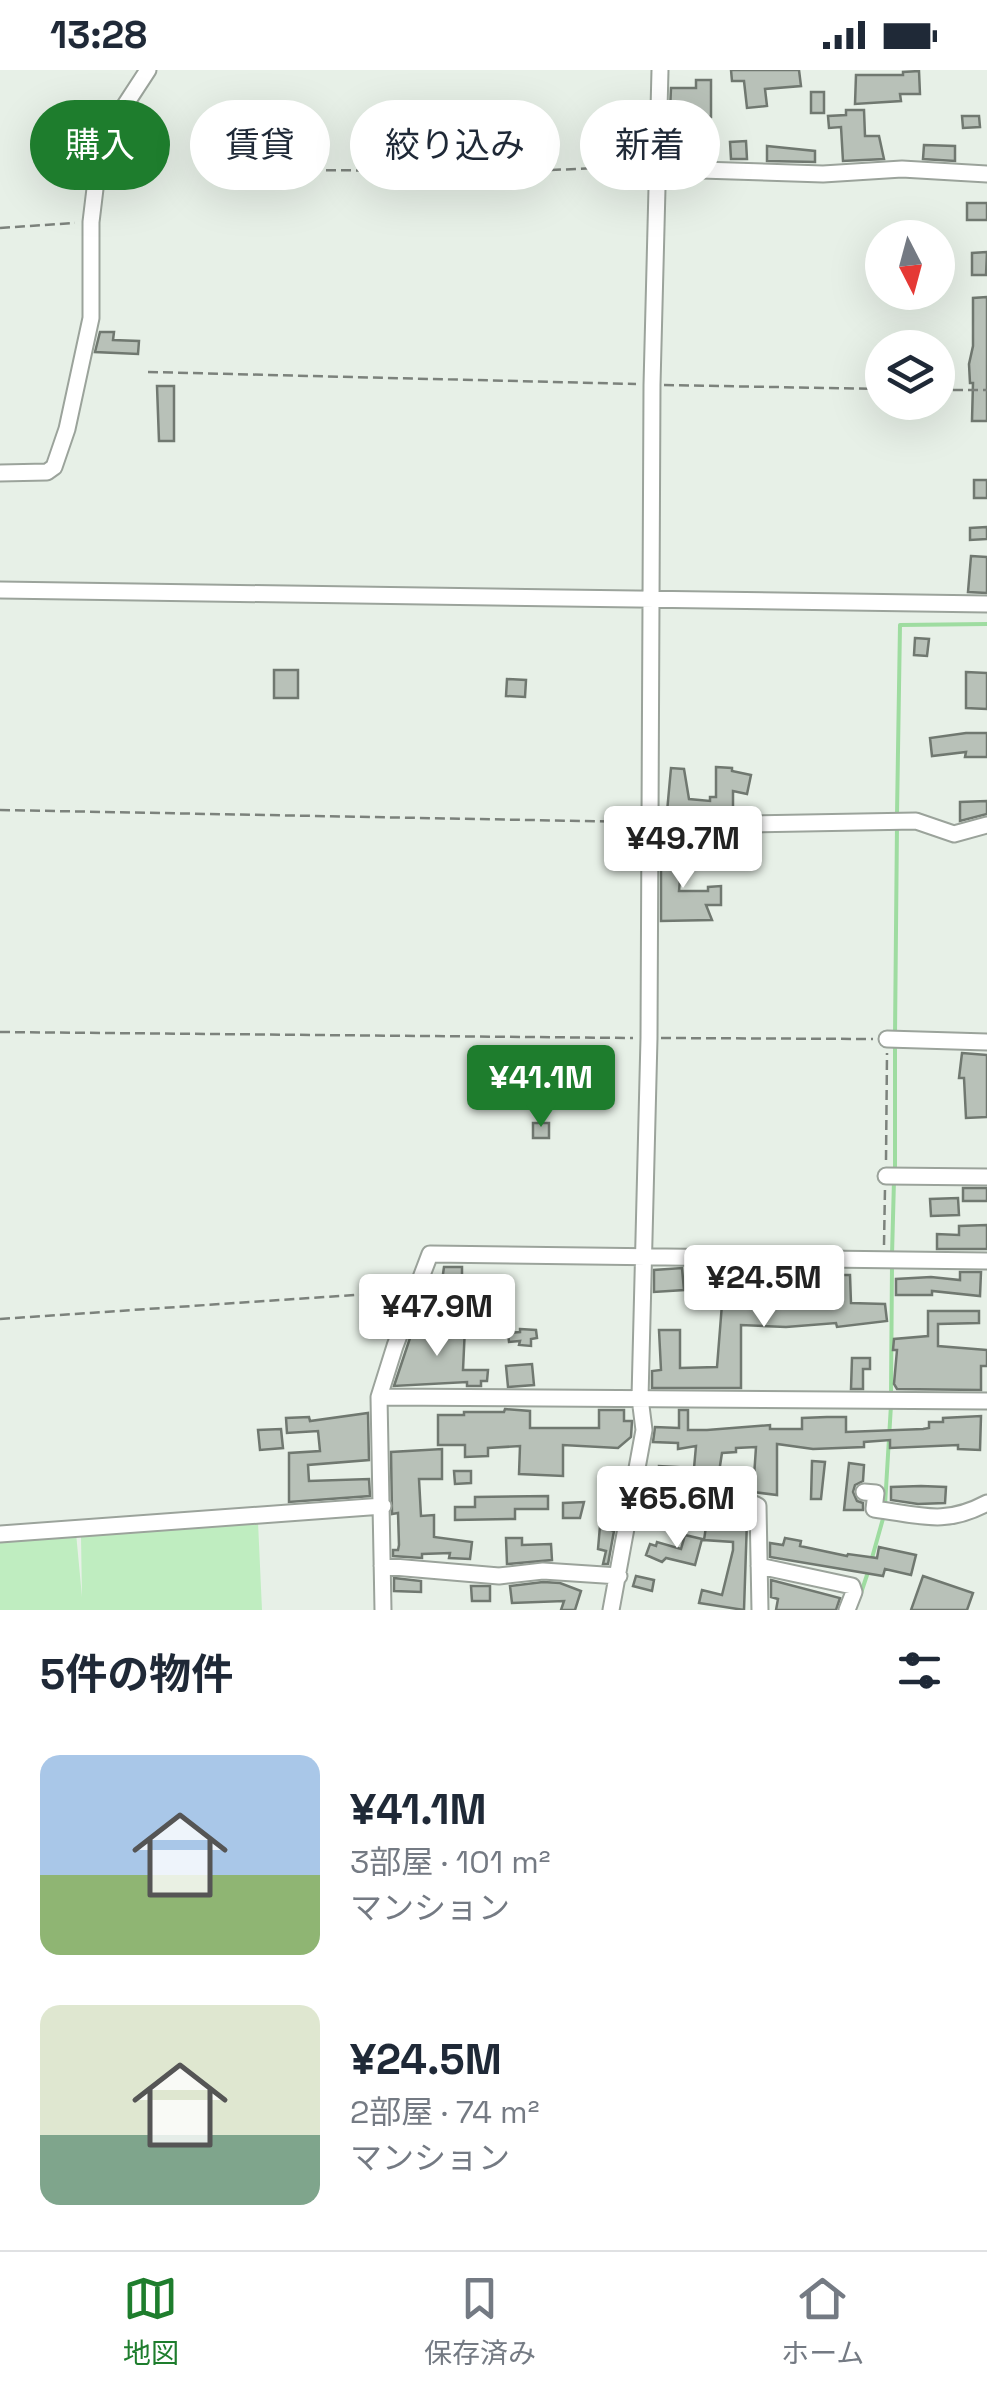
<!DOCTYPE html>
<html lang="ja">
<head>
<meta charset="utf-8">
<style>
	:root { --surface:#fff; --page:#f2f2f3; --text:#1f2937; --muted:#747a83; --line:#e0e1e3; --accent:#1e7d2d }
	body { margin:0; font-family:"Space Grotesk","Noto Sans JP",sans-serif; background:var(--page); color:var(--text); height:100vh; display:flex; flex-direction:column; font-size:38px; white-space:nowrap }
	* { box-sizing:border-box; margin:0 }
	p { font-size:32px; color:var(--muted) }
	.icon { flex:none; width:55px; height:55px; fill:none; stroke:currentColor; stroke-width:2; stroke-linecap:round; stroke-linejoin:round }
	.map { position:relative; height:1540px; overflow:hidden }
	.details { display:flex; flex-direction:column; background:var(--surface); flex:1 }
	.details>* { flex:none }
	.top-card { position:absolute; left:30px; top:30px; width:928px; height:90px; display:flex; gap:20px }
	.needle { width:65px; rotate:174deg }
	.fabs { position:absolute; left:865px; top:150px; display:grid; gap:20px }
	.fabs a { display:grid; place-items:center; width:90px; height:90px; border-radius:50%; background:var(--surface); box-shadow:0 10px 40px #0002; font-size:50px }
	.price { position:absolute; translate:-50% -85px; padding:0 22px; border-radius:10px; background:#fff; color:#222; font-size:32px; line-height:65px; filter:drop-shadow(0 2px 5px #0008) }
	.price::after { content:''; position:absolute; left:50%; top:60px; width:30px; height:22px; margin-left:-15px; background:inherit; clip-path:polygon(0 0,100% 0,50% 100%) }
	.price.selected { background:var(--accent); color:#fff }
	ul { padding:0; list-style:none }
	li { display:flex; align-items:center; gap:30px; height:250px; padding:0 40px }
	li span { display:grid; place-items:center; flex:none; width:280px; height:200px; border-radius:20px; color:#555 }
	li>.icon { margin-inline-start:auto }
	span .icon { width:120px; height:120px; fill:#fffc; stroke-width:1 }
	li b { font-size:42px }
	h2 { display:flex; justify-content:space-between; align-items:center; height:120px; padding:0 40px; font-size:42px }
	.pill { padding:0 35px; border-radius:45px; background:var(--surface); box-shadow:0 10px 40px #0002; font-size:35px; line-height:90px }
	.pill.selected { background:var(--accent); color:#fff }
	.status { display:flex; justify-content:space-between; align-items:center; height:70px; padding:0 50px; background:var(--surface); direction:ltr }
	.status svg { height:28px; fill:currentColor }
	.tabs { display:flex; justify-content:space-around; align-items:center; height:140px; border-top:2px solid var(--line); background:var(--surface); font-size:28px; color:var(--muted) }
	.tabs a { display:grid; justify-items:center; gap:5px }
	.tabs .selected { color:var(--accent) }
	.map>svg:first-child { display:block }
	.green { fill:#bfedc0 }
	.lines { fill:none; stroke-linecap:round; stroke-linejoin:round }
	.stream { stroke:#9edca0; stroke-width:4 }
	.building { fill:#b8c1b8; stroke:#707870; stroke-width:2.5 }
	.minor-casing { stroke:#9ba39b; stroke-width:19 }
	.path { stroke:#7c827c; stroke-width:2.5; stroke-dasharray:10 5; stroke-linecap:butt }
	.minor { stroke:#fff; stroke-width:15 }
</style>
</head>
<body>
<div class="status"><b>13:28</b><svg viewBox="0 0 49 12"><path d="M0 12V9h3v3zM5 12V6h3v6zM10 12V3h3v9zM15 12V0h3v12zM26 1h20v11H26zM47 4h2v5h-2z"/></svg></div>
<div class="map">
<svg width="987" height="1540" viewBox="0 0 987 1540">
	<rect width="100%" height="100%" fill="#e7f0e7"/>
	<path class="green" d="M 258,1452 L 262,1540 L 0,1540 L 0,1470 L 76,1463 L 82,1527 L 81,1466 Z"/>
	<g class="lines">
		<path class="stream" d="M 897,745 L 900,555 L 987,554
			M 895,965 L 897,755
			M 895,1100 L 895,975
			M 892,1185 L 894,1110
			M 891,1325 L 892,1195
			M 885,1435 L 891,1335
			M 872,1488 L 884,1445
			M 860,1526 L 868,1502"/>
	</g>
	<path class="building" d="M 731,0 L 799,0 L 801,16 L 765,19 L 767,36 L 747,38 L 744,11 L 732,11 Z
		M 919,1 L 920,24 L 900,24 L 901,31 L 855,34 L 856,5 L 903,5 L 903,2 Z
		M 696,10 L 711,10 L 711,47 L 686,47 L 686,40 L 670,41 L 671,18 L 696,18 Z
		M 811,22 L 824,22 L 824,43 L 811,43 Z
		M 846,40 L 864,40 L 865,66 L 879,66 L 884,89 L 843,91 L 841,57 L 829,58 L 828,46 L 846,45 Z
		M 962,46 L 979,46 L 980,57 L 963,58 Z
		M 746,71 L 747,89 L 731,89 L 730,72 Z
		M 924,75 L 955,76 L 955,91 L 923,89 Z
		M 767,76 L 815,81 L 815,92 L 767,91 Z
		M 967,133 L 987,133 L 987,150 L 967,150 Z
		M 987,182 L 986,205 L 972,205 L 972,183 Z
		M 987,227 L 987,351 L 972,351 L 973,313 L 970,313 L 969,294 L 973,276 L 973,228 Z
		M 100,262 L 114,262 L 113,270 L 139,271 L 138,284 L 95,282 Z
		M 157,316 L 174,316 L 174,371 L 159,371 Z
		M 974,410 L 987,410 L 987,428 L 974,428 Z
		M 987,457 L 987,469 L 970,470 L 970,458 Z
		M 971,486 L 987,487 L 987,523 L 968,522 Z
		M 915,568 L 929,569 L 927,586 L 914,585 Z
		M 274,600 L 298,600 L 298,628 L 274,628 Z
		M 966,602 L 987,603 L 987,639 L 966,638 Z
		M 507,609 L 526,610 L 525,627 L 506,626 Z
		M 966,663 L 987,663 L 987,687 L 965,687 L 966,682 L 932,686 L 930,668 Z
		M 716,697 L 732,698 L 732,701 L 751,705 L 747,724 L 733,721 L 733,742 L 667,742 L 671,698 L 684,699 L 689,729 L 710,731 L 710,727 L 716,727 Z
		M 987,731 L 987,744 L 960,751 L 960,732 Z
		M 687,777 L 687,799 L 681,799 L 679,821 L 708,821 L 708,817 L 721,816 L 721,835 L 706,835 L 712,850 L 661,851 L 661,779 Z
		M 962,983 L 987,985 L 987,1047 L 966,1048 L 964,1008 L 959,1008 Z
		M 589,984 L 595,1035 L 580,1034 L 579,1021 L 568,1020 L 569,985 Z
		M 533,1053 L 549,1053 L 549,1068 L 533,1068 Z
		M 963,1118 L 987,1118 L 987,1131 L 963,1131 Z
		M 958,1128 L 959,1145 L 931,1146 L 930,1129 Z
		M 987,1155 L 987,1179 L 937,1179 L 937,1164 L 959,1165 L 959,1156 Z
		M 444,1197 L 462,1197 L 462,1231 L 439,1232 Z
		M 682,1198 L 684,1220 L 654,1222 L 654,1200 Z
		M 960,1202 L 981,1202 L 980,1226 L 932,1221 L 932,1225 L 896,1225 L 896,1209 L 931,1207 L 960,1210 Z
		M 831,1205 L 850,1205 L 851,1233 L 885,1234 L 887,1251 L 837,1257 L 836,1253 L 786,1257 L 741,1255 L 741,1318 L 652,1318 L 652,1301 L 661,1300 L 659,1260 L 680,1260 L 680,1298 L 717,1297 L 722,1234 L 792,1233 L 792,1208 L 831,1209 Z
		M 928,1241 L 979,1241 L 979,1253 L 938,1254 L 938,1276 L 987,1280 L 987,1296 L 981,1296 L 981,1320 L 897,1319 L 894,1314 L 897,1280 L 893,1280 L 894,1269 L 928,1266 Z
		M 465,1257 L 463,1300 L 488,1300 L 487,1311 L 481,1311 L 481,1316 L 467,1316 L 467,1312 L 394,1316 L 413,1259 Z
		M 520,1259 L 536,1260 L 537,1268 L 531,1269 L 531,1276 L 519,1275 L 520,1271 L 509,1272 L 508,1263 L 520,1262 Z
		M 852,1288 L 870,1288 L 870,1299 L 863,1299 L 863,1319 L 851,1319 Z
		M 532,1294 L 534,1315 L 508,1317 L 506,1296 Z
		M 505,1339 L 530,1341 L 530,1358 L 599,1358 L 599,1340 L 624,1340 L 624,1351 L 632,1351 L 631,1367 L 618,1378 L 563,1375 L 563,1406 L 519,1404 L 520,1376 L 488,1378 L 488,1386 L 465,1387 L 465,1375 L 438,1375 L 438,1345 L 464,1345 L 464,1342 L 504,1342 Z
		M 679,1340 L 688,1340 L 688,1360 L 707,1360 L 770,1355 L 770,1359 L 802,1359 L 802,1348 L 827,1347 L 846,1347 L 846,1362 L 923,1359 L 929,1358 L 929,1352 L 943,1352 L 943,1348 L 981,1346 L 980,1380 L 958,1379 L 958,1375 L 890,1378 L 890,1370 L 864,1372 L 864,1377 L 813,1379 L 777,1374 L 777,1425 L 753,1422 L 756,1377 L 736,1378 L 736,1382 L 722,1383 L 717,1415 L 647,1409 L 648,1398 L 659,1400 L 659,1396 L 694,1398 L 696,1376 L 678,1379 L 678,1373 L 653,1372 L 655,1357 L 679,1358 Z
		M 368,1343 L 369,1390 L 308,1395 L 309,1411 L 369,1409 L 370,1426 L 289,1432 L 289,1383 L 320,1381 L 318,1361 L 287,1363 L 286,1348 L 309,1347 L 310,1351 Z
		M 281,1359 L 283,1378 L 260,1380 L 258,1360 Z
		M 442,1379 L 442,1409 L 419,1409 L 421,1446 L 434,1445 L 434,1467 L 472,1472 L 470,1489 L 449,1488 L 450,1483 L 422,1484 L 422,1488 L 393,1486 L 393,1480 L 398,1480 L 399,1475 L 398,1443 L 392,1444 L 391,1382 Z
		M 812,1391 L 825,1392 L 821,1429 L 811,1429 Z
		M 849,1393 L 864,1395 L 863,1411 L 855,1415 L 853,1422 L 857,1431 L 863,1433 L 863,1440 L 844,1440 Z
		M 454,1401 L 471,1401 L 471,1413 L 455,1414 Z
		M 921,1416 L 946,1417 L 945,1433 L 918,1434 L 891,1430 L 891,1417 Z
		M 548,1426 L 548,1439 L 515,1439 L 515,1449 L 455,1450 L 455,1437 L 475,1437 L 475,1427 Z
		M 584,1432 L 580,1448 L 563,1448 L 563,1433 Z
		M 657,1438 L 671,1441 L 667,1458 L 652,1454 Z
		M 738,1449 L 747,1450 L 744,1540 L 699,1533 L 702,1520 L 722,1525 L 733,1480 L 733,1472 L 704,1470 L 707,1450 L 737,1453 Z
		M 600,1456 L 614,1461 L 608,1494 L 603,1494 L 606,1481 L 598,1479 Z
		M 685,1465 L 702,1469 L 695,1495 L 666,1488 L 662,1492 L 646,1485 L 650,1474 L 656,1476 L 657,1472 L 681,1479 Z
		M 506,1468 L 522,1468 L 522,1475 L 551,1474 L 552,1490 L 507,1494 Z
		M 785,1468 L 801,1471 L 800,1476 L 847,1486 L 848,1484 L 877,1488 L 879,1477 L 916,1485 L 911,1505 L 885,1499 L 883,1506 L 770,1487 L 770,1473 L 783,1475 Z
		M 636,1506 L 654,1510 L 652,1521 L 633,1516 Z
		M 923,1506 L 973,1523 L 967,1540 L 911,1540 Z
		M 394,1508 L 421,1511 L 421,1522 L 394,1521 Z
		M 771,1510 L 840,1528 L 836,1540 L 776,1540 L 778,1529 L 771,1527 Z
		M 543,1512 L 560,1513 L 581,1521 L 575,1540 L 561,1540 L 564,1531 L 512,1533 L 510,1516 Z
		M 471,1516 L 490,1516 L 490,1531 L 472,1531 Z"/>
	<g class="lines">
		<g class="minor-casing">
			<path id="minor" d="M 658,95 L 701,100 L 823,104 L 902,99 L 987,104
				M 0,403 L 47,402 L 54,397 L 67,359 L 91,248 L 91,152 L 97,102 L 114,52 L 148,0
				M 0,520 L 987,534
				M 650,752 L 696,755 L 916,751 L 954,764 L 987,755
				M 887,969 L 987,972
				M 886,1106 L 987,1107
				M 379,1327 L 987,1331
				M 634,1420 C 662,1423 738,1423 758,1436 L 760,1540
				M 864,1422 L 876,1423 L 874,1439 C 920,1445 944,1456 987,1433
				M 0,1464 L 383,1436
				M 382,1496 L 499,1506 L 543,1501 L 619,1506
				M 759,1496 L 852,1516 L 854,1522 L 847,1540
				M 383,1540 L 379,1327 L 395,1276 L 430,1184 L 987,1191
				M 611,1540 L 644,1360 L 640,1328 L 649,968 L 652,315 L 660,0"/>
		</g>
		<path class="path" d="M 251,100 L 530,101 L 642,96
			M 0,158 L 75,153
			M 148,302 L 636,314
			M 664,315 L 882,319
			M 938,320 L 987,320
			M 0,740 L 634,752
			M 0,962 L 633,968
			M 661,968 L 873,969
			M 886,1090 L 887,983
			M 884,1175 L 885,1118
			M 0,1249 L 398,1222"/>
		<use href="#minor" class="minor"/>
	</g>
</svg>
<div class="fabs">
<a><svg class="needle" viewBox="-14 -14 28 28"><path d="M0-13l5 13h-10z" fill="#e53935"/><path d="M0 13l5-13h-10z" fill="#747a83"/></svg></a>
<a><svg class="icon" aria-label="layers" viewBox="0 0 24 24"><path d="M12 4l9 5-9 5-9-5zM3 14l9 5 9-5"/></svg></a>
</div>
<b class="price" style="left:683px;top:821px">¥49.7M</b>
<b class="price selected" style="left:541px;top:1060px">¥41.1M</b>
<b class="price" style="left:764px;top:1260px">¥24.5M</b>
<b class="price" style="left:437px;top:1289px">¥47.9M</b>
<b class="price" style="left:677px;top:1481px">¥65.6M</b>
<div class="top-card">
<a class="pill selected">購入</a>
<a class="pill">賃貸</a>
<a class="pill">絞り込み</a>
<a class="pill">新着</a>
</div>
</div>
<section class="details">
<h2>5件の物件<svg class="icon" aria-label="filters" viewBox="0 0 24 24"><path d="M4 7h16M4 17h16"/><circle cx="9" cy="7" r="2"/><circle cx="15" cy="17" r="2"/></svg></h2>
<ul>
<li><span style="background:linear-gradient(#a9c7e8 60%,#8fb573 0)"><svg class="icon" aria-label="home" viewBox="0 0 24 24"><path d="M3 11l9-7 9 7M6 9v11h12V9"/></svg></span><div><b>¥41.1M</b><p>3部屋 · 101 m²</p><p>マンション</p></div></li>
<li><span style="background:linear-gradient(#dfe7d0 65%,#7fa58c 0)"><svg class="icon" aria-label="home" viewBox="0 0 24 24"><path d="M3 11l9-7 9 7M6 9v11h12V9"/></svg></span><div><b>¥24.5M</b><p>2部屋 · 74 m²</p><p>マンション</p></div></li>
</ul>
</section>
<nav class="tabs">
<a class="selected"><svg class="icon" aria-label="map" viewBox="0 0 24 24"><path d="M3 6l6-2 6 2 6-2v14l-6 2-6-2-6 2zM9 4v14M15 6v14"/></svg>地図</a>
<a><svg class="icon" aria-label="saved" viewBox="0 0 24 24"><path d="M7 4h10v16l-5-4-5 4z"/></svg>保存済み</a>
<a><svg class="icon" aria-label="home" viewBox="0 0 24 24"><path d="M3 11l9-7 9 7M6 9v11h12V9"/></svg>ホーム</a>
</nav>
</body>
</html>
